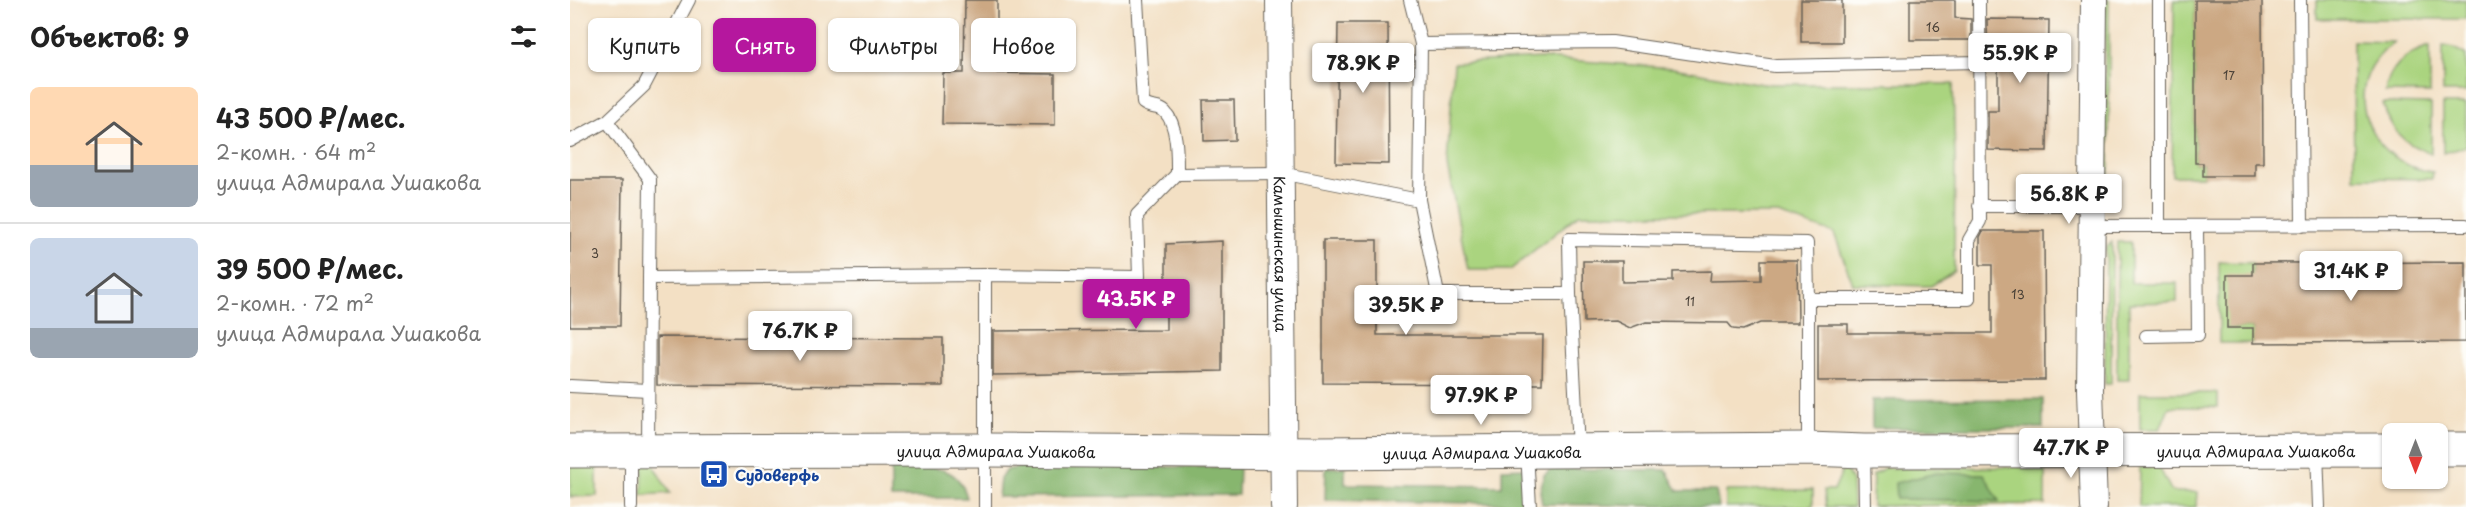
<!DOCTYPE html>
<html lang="ru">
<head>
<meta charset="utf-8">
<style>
	:root { --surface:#fff; --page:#f6f6f6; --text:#222; --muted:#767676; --line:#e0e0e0; --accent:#b5179e }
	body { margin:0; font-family:"Playpen Sans",sans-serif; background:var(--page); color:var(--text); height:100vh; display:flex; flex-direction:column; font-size:22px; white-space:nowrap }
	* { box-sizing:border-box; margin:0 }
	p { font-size:20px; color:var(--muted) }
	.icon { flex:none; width:33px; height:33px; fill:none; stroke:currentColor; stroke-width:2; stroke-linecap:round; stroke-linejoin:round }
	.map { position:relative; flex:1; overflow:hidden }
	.side { display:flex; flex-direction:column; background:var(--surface); width:570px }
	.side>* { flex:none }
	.top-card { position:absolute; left:18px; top:18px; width:570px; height:54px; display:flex; gap:12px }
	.needle { width:39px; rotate:180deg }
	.controls { position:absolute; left:1812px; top:423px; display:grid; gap:12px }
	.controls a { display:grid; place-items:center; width:66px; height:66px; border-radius:9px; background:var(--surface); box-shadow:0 2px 4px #0004; font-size:30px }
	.price { position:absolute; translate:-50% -51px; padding:0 14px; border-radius:6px; background:#fff; color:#222; font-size:20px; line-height:39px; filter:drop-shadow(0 2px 3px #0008) }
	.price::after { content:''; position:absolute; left:50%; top:36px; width:18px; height:14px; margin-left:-9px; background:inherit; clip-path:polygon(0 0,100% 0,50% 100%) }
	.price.selected { background:var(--accent); color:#fff }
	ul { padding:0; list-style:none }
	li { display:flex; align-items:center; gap:18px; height:150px; padding:0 30px }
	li+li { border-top:2px solid var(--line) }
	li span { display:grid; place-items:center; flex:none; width:168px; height:120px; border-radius:9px; color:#555 }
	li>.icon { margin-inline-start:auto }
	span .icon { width:72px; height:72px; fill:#fffc; stroke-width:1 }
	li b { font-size:26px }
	h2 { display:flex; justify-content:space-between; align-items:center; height:72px; padding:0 30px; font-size:26px }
	.chip { padding:0 21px; border-radius:9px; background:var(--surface); box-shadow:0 2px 4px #0004; font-size:21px; line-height:54px }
	.chip.selected { background:var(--accent); color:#fff }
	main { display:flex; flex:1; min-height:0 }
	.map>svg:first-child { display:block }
	.green { fill:#aad47f; stroke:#63784e; stroke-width:1.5 }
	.forest { fill:#87b66e; stroke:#526945; stroke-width:1.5 }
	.building { fill:#cca883 }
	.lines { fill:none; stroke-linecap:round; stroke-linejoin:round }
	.lane-casing { stroke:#676157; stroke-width:14 }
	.street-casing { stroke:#676157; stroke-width:28 }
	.secondary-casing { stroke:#676157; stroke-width:35 }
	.lane { stroke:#fff; stroke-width:12 }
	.street { stroke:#fff; stroke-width:26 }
	.secondary { stroke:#fff; stroke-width:33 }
	.labels { text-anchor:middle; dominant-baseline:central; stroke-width:4.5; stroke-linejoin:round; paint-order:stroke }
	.number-label { font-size:12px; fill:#483f36 }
	.street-label { font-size:15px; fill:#1c1c1c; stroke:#fdfcf7 }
	.transit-label { font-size:15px; font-weight:bold; fill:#164399; stroke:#fdfcf7; text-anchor:start }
</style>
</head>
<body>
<main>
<section class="side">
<h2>Объектов: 9<svg class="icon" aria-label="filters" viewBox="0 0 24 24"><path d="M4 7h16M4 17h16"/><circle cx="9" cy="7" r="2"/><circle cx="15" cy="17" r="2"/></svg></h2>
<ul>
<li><span style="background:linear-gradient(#ffd9b3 65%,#9aa5b1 0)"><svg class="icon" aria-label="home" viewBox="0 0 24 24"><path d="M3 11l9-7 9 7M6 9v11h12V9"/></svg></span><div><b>43 500 ₽/мес.</b><p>2-комн. · 64 m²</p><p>улица Адмирала Ушакова</p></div></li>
<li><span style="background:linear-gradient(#c9d6e8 75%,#9aa5b1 0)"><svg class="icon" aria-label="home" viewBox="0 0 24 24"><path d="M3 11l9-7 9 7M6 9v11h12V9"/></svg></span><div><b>39 500 ₽/мес.</b><p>2-комн. · 72 m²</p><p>улица Адмирала Ушакова</p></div></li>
</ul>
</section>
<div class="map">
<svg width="1896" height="507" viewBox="0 0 1896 507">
	<rect width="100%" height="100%" fill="#fdfcf7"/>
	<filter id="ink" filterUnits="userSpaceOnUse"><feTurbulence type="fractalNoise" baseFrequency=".0167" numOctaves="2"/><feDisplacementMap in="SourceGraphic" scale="12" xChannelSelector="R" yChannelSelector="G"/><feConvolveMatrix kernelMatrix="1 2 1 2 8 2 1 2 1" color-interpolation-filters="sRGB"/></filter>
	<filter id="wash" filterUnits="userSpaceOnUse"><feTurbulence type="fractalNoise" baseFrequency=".008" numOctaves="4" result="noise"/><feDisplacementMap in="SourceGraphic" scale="24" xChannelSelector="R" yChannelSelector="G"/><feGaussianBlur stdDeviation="1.35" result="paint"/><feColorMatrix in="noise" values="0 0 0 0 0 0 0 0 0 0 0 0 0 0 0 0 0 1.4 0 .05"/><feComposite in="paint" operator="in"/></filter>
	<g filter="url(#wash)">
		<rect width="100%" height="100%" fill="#f3e0c4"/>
		<path class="green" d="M 1535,0 L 1539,0 L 1539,206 L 1534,198 Z
			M 1604,0 L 1625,0 L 1625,163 L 1633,163 L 1633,176 L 1602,176 Z
			M 1747,0 L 1896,0 L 1896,19 L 1747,19 Z
			M 1783,41 L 1824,42 C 1814,50 1803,61 1798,74 C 1779,119 1818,168 1863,172 L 1862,179 L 1784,178 Z
			M 1860,46 L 1860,93 L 1815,92 C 1819,67 1836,53 1860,46 Z
			M 1873,46 L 1884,48 L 1896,55 L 1896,92 L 1873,92 Z
			M 971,58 L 1103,68 L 1192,84 L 1383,84 L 1385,159 L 1384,271 L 1361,286 L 1283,284 L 1264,233 L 1208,214 L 1009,214 L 940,270 L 898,270 L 877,165 L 884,63 Z
			M 1813,103 L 1861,104 L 1861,154 C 1833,143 1821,132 1813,103 Z
			M 1873,104 L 1896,104 L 1896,147 L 1873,153 Z
			M 1542,242 L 1541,384 L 1535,384 L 1536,248 Z
			M 1547,242 L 1561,242 L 1561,283 L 1607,283 L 1607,302 L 1559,303 L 1559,380 L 1547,380 Z
			M 1649,262 L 1683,263 L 1683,275 L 1657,328 L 1683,328 L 1683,343 L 1649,343 Z
			M 1570,393 L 1648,393 L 1648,407 L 1599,407 L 1590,429 L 1570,429 Z
			M 73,462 L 82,463 L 100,493 L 72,495 Z
			M 0,466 L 27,466 L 27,496 L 0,497 Z
			M 1475,467 L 1475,504 L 1302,506 L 1303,475 L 1314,468 Z
			M 1570,467 L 1589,467 L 1602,492 L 1627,492 L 1626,507 L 1569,507 Z
			M 1273,469 L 1276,469 L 1282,482 L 1283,507 L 1256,507 L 1254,490 L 1264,490 Z
			M 1243,490 L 1243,506 L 1156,507 L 1156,491 Z"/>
		<path class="forest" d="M 1473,399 L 1473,428 L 1302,428 L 1302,400 Z
			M 451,467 L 669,467 L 668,495 L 428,497 L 430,479 L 436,470 Z
			M 775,467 L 775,484 L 932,486 L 932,469 L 955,468 L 953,504 L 755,500 L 756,468 Z
			M 321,469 C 354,469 387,459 397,498 L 321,498 Z
			M 981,469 L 1096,470 L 1108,491 L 1146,491 L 1149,507 L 972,504 L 970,491 L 974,475 Z
			M 1366,473 L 1414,474 L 1429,501 L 1326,499 L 1325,483 Z"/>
		<g id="blocks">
			<path class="building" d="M 395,0 L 427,0 L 427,73 L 485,74 L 485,125 L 372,124 L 373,73 L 394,73 Z
				M 1231,0 L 1272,0 L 1272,42 L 1231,42 Z
				M 1340,0 L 1385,0 L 1385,18 L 1401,19 L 1401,40 L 1340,40 Z
				M 1625,0 L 1692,0 L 1693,163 L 1685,163 L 1685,176 L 1633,176 L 1633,163 L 1625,163 Z
				M 1417,19 L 1479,20 L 1477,151 L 1418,150 L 1418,111 L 1428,111 L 1428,62 L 1418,62 Z
				M 768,23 L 818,23 L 819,164 L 766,163 Z
				M 633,100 L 664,100 L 665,140 L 634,141 Z
				M 0,180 L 52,180 L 50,326 L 0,326 Z
				M 1413,231 L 1474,231 L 1475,380 L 1248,381 L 1248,324 L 1278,324 L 1278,333 L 1422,333 L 1422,265 L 1410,265 L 1410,237 Z
				M 753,240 L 807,240 L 807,335 L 973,335 L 972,384 L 753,383 Z
				M 652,241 L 652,371 L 423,375 L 423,331 L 596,330 L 596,244 Z
				M 1191,260 L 1227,260 L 1228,323 L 1190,323 L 1173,330 L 1163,329 L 1158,323 L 1076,322 L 1060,328 L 1046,321 L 1014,322 L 1013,261 L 1052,261 L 1052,282 L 1103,281 L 1103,272 L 1141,271 L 1140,281 L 1191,280 Z
				M 1896,262 L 1896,342 L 1683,343 L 1683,328 L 1657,328 L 1657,275 L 1683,275 L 1683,263 Z
				M 87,337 L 373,338 L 373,386 L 87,385 Z"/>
		</g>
	</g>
	<g filter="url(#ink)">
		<use href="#blocks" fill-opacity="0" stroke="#676157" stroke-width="1.5"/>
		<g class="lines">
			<g class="lane-casing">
				<path id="lane" d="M 840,0 L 851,44 L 849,200
					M 1730,0 L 1732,226
					M 851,44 L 1042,42 L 1205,66 L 1409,62
					M 37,121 L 80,179 L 79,278
					M 0,141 L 37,121 L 74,86 L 119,0
					M 607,174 L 710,173 L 849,200 L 868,294 L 1000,294 L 999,239 L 1237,243 L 1238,299 L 1399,299 L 1399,240 L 1410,221 L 1409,0
					M 1409,206 L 1521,206
					M 1521,226 L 1896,225
					M 1589,226 L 1589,0
					M 415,275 L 415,507
					M 1000,294 L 1008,449
					M 1238,299 L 1238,447
					M 1576,336 L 1628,335 L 1627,226
					M 0,386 L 78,390
					M 78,450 L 79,278 L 415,275 L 569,277 L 567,215 L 607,174 C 607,157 608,125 595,112 C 589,106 580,109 573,103 L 567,0
					M 957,451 L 960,507
					M 1294,451 L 1295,507
					M 1747,451 L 1749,507
					M 61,452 L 61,507"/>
			</g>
			<g class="street-casing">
				<g id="street">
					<path id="s1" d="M 709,0 L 714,507"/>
					<path d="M 1524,507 L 1520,390 L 1524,0"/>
				</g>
			</g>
			<g class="secondary-casing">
				<g id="secondary">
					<path d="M 1868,449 L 1896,449"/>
					<path id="s2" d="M 0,451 L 416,450 L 747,453 L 1238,449 L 1294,451 L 1822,450"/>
				</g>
			</g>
			<use href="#lane" class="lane"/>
			<use href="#street" class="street"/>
			<use href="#secondary" class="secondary"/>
		</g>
	</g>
	<defs>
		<g id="bus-square" transform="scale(1.5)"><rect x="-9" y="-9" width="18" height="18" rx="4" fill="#1a4fb4" stroke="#fdfcf7"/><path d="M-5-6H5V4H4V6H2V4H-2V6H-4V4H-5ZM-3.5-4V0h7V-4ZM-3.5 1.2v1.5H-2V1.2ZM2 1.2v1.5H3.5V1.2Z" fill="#fff"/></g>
	</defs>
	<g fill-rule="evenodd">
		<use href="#bus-square" x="144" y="474"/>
	</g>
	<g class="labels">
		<g class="number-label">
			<text x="1363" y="27">16</text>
			<text x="1659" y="75">17</text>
			<text x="25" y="253">3</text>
			<text x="1448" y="294">13</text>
			<text x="1120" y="301">11</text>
		</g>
		<g class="street-label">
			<text stroke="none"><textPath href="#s1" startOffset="254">Камышинская улица</textPath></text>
			<text stroke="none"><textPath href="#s2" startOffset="426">улица Адмирала Ушакова</textPath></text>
			<text stroke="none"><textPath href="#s2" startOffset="1686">улица Адмирала Ушакова</textPath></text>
			<text stroke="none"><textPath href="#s2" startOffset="912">улица Адмирала Ушакова</textPath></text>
		</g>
		<g class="transit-label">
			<text x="165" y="474">Судоверфь</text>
		</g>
	</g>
</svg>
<div class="controls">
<a><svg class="needle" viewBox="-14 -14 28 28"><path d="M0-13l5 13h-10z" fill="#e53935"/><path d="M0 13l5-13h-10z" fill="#767676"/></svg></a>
</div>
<b class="price" style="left:1450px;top:84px">55.9K ₽</b>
<b class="price" style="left:793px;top:94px">78.9K ₽</b>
<b class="price" style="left:1499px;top:225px">56.8K ₽</b>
<b class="price" style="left:1781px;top:302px">31.4K ₽</b>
<b class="price selected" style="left:566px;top:330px">43.5K ₽</b>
<b class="price" style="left:836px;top:336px">39.5K ₽</b>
<b class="price" style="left:230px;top:362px">76.7K ₽</b>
<b class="price" style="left:911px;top:426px">97.9K ₽</b>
<b class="price" style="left:1501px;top:479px">47.7K ₽</b>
<div class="top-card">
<a class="chip">Купить</a>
<a class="chip selected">Снять</a>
<a class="chip">Фильтры</a>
<a class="chip">Новое</a>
</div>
</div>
</main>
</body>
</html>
